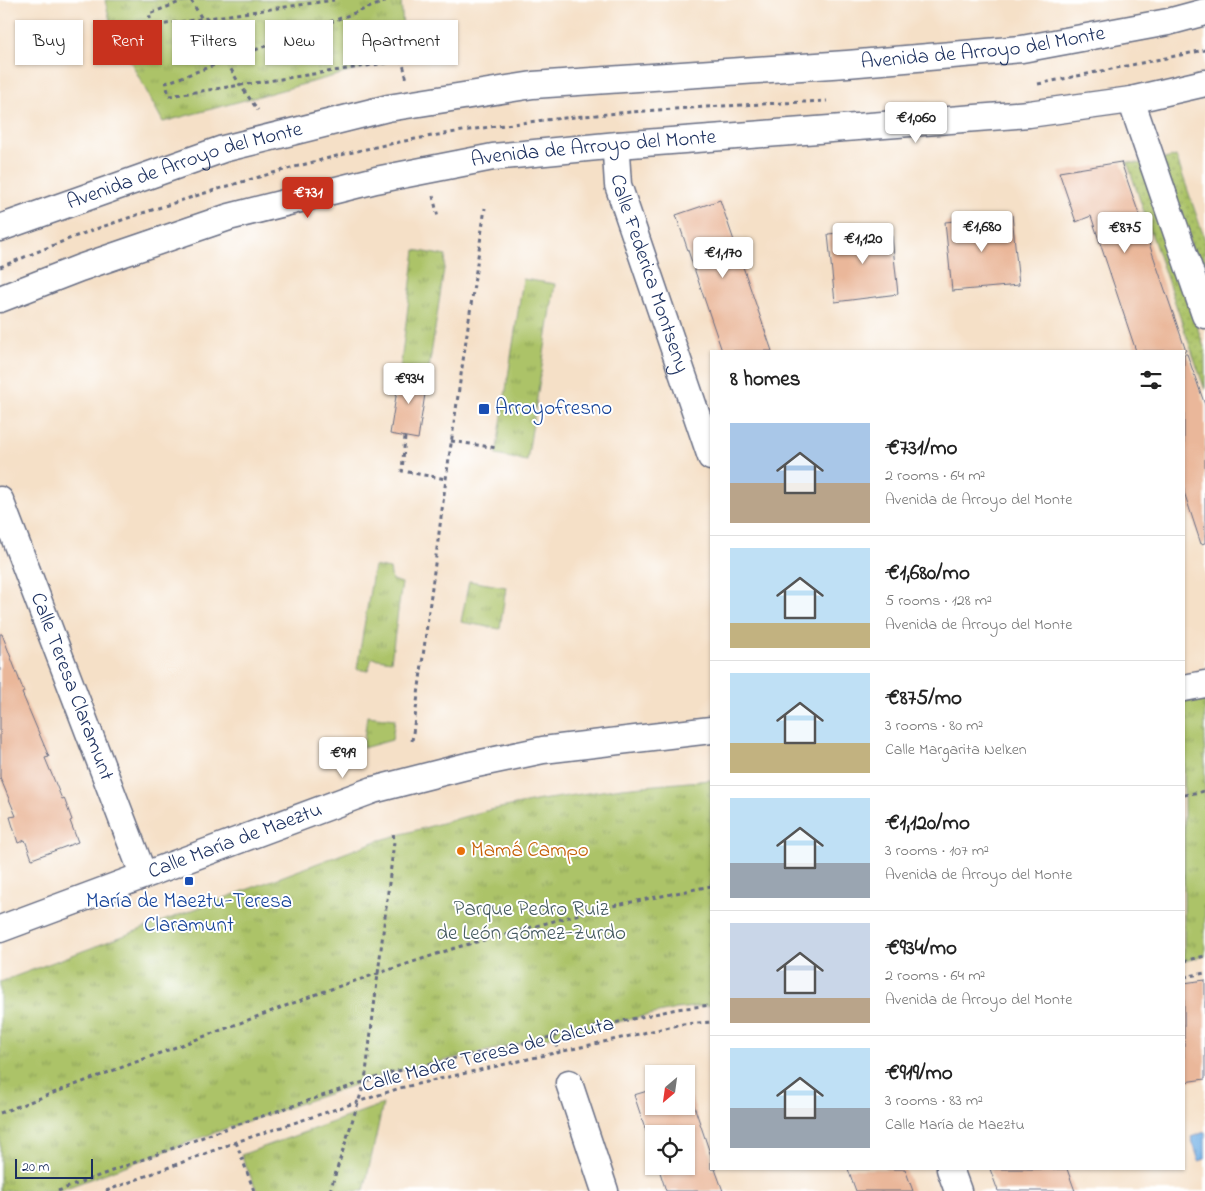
<!DOCTYPE html>
<html lang="en">
<head>
<meta charset="utf-8">
<style>
	:root { --surface:#fff; --page:#f6f6f6; --text:#222; --muted:#767676; --line:#e0e0e0; --accent:#c8321e }
	body { margin:0; font-family:"Indie Flower",sans-serif; background:var(--page); color:var(--text); height:100vh; display:flex; flex-direction:column; font-size:19px; white-space:nowrap }
	* { box-sizing:border-box; margin:0 }
	p { font-size:16px; color:var(--muted) }
	.icon { flex:none; width:28px; height:28px; fill:none; stroke:currentColor; stroke-width:2; stroke-linecap:round; stroke-linejoin:round }
	.map { position:relative; flex:1; overflow:hidden }
	.side { position:absolute; left:710px; top:350px; width:475px; height:820px; display:flex; flex-direction:column; background:var(--surface); border-radius:0px; box-shadow:0 1px 4px #0004 }
	.side>* { flex:none }
	.guide { position:absolute; left:15px; top:20px; width:475px; height:45px; display:flex; gap:10px }
	.needle { width:32px; rotate:209deg }
	.controls { position:absolute; left:645px; top:1065px; display:grid; gap:10px }
	.controls a { display:grid; place-items:center; width:50px; height:50px; border-radius:0px; background:var(--surface); box-shadow:0 1px 4px #0004; font-size:25px }
	.scale { position:absolute; left:15px; bottom:12px; width:78px; box-sizing:border-box; padding-left:5px; border:2px solid #1b2f5e; border-top:0; font-size:14px; line-height:18px; white-space:nowrap; color:#1b2f5e; -webkit-text-stroke:4px #fff; paint-order:stroke }
	.price { position:absolute; translate:-50% -42px; padding:0 11px; border-radius:5px; background:#fff; color:#222; font-size:16px; line-height:32px; filter:drop-shadow(0 1px 2px #0008) }
	.price::after { content:''; position:absolute; left:50%; top:30px; width:15px; height:11px; margin-left:-8px; background:inherit; clip-path:polygon(0 0,100% 0,50% 100%) }
	.price.active { background:var(--accent); color:#fff }
	ul { padding:0; list-style:none }
	li { display:flex; align-items:center; gap:15px; height:125px; padding:0 20px }
	li+li { border-top:1px solid var(--line) }
	li span { display:grid; place-items:center; flex:none; width:140px; height:100px; border-radius:0px; color:#555 }
	li>.icon { margin-inline-start:auto }
	span .icon { width:60px; height:60px; fill:#fffc; stroke-width:1 }
	li b { font-size:21px }
	h2 { display:flex; justify-content:space-between; align-items:center; height:60px; padding:0 20px; font-size:21px }
	.chip { padding:0 18px; border-radius:0px; background:var(--surface); box-shadow:0 1px 4px #0004; font-size:18px; line-height:45px }
	.chip.active { background:var(--accent); color:#fff }
	.map>svg:first-child { display:block }
	.grass { fill:url(#grass-tufts); stroke:#647963 }
	.garden { fill:url(#garden-dots); stroke:#647963 }
	.water { fill:url(#water-ripples); stroke:#4670a2 }
	.building { fill:#eab79a }
	.lines { fill:none; stroke-linecap:round; stroke-linejoin:round }
	.minor-casing { stroke:#676d83; stroke-width:29 }
	.path { stroke:#676d83; stroke-width:3; stroke-dasharray:4 4; stroke-linecap:butt }
	.minor { stroke:#fff; stroke-width:26 }
	.transit-dot { fill:#1a4fb4; stroke:#fff; stroke-width:2 }
	.food-dot { fill:#e8710a; stroke:#fff; stroke-width:2 }
	.labels { text-anchor:middle; dominant-baseline:central; stroke-width:4; stroke-linejoin:round; paint-order:stroke }
	.street-label { font-size:21px; fill:#1b2f5e; stroke:#fff }
	.transit-label { font-size:21px; fill:#164399; stroke:#fff; text-anchor:start }
	.food-label { font-size:21px; fill:#c56008; stroke:#fff; text-anchor:start }
	.park-label { font-size:21px; fill:#465b61; stroke:#fff }
</style>
</head>
<body>
<div class="map">
<svg width="1205" height="1191" viewBox="0 0 1205 1191">
	<defs>
		<pattern id="grass-tufts" width="24" height="20" patternUnits="userSpaceOnUse" patternTransform="scale(1.25)"><rect width="24" height="20" fill="#acc368"/><path d="M3 7l-1-3M5 7V3M7 7l1-3M15 17l-1-3M17 17v-4M19 17l1-3" fill="none" stroke="#8b9f59"/></pattern>
		<pattern id="garden-dots" width="8" height="8" patternUnits="userSpaceOnUse" patternTransform="scale(1.25)"><rect width="8" height="8" fill="#acc368"/><path d="M2 2h.1M6 6h.1" fill="none" stroke="#8b9f59" stroke-width="1.8" stroke-linecap="round"/></pattern>
		<pattern id="water-ripples" width="26" height="14" patternUnits="userSpaceOnUse" patternTransform="scale(1.25)"><rect width="26" height="14" fill="#72b0e5"/><path d="M2 4q2-2 4 0t4 0M15 11q2-2 4 0t4 0" fill="none" stroke="#5d90bd"/></pattern>
	</defs>
	<rect width="100%" height="100%" fill="#fff"/>
	<filter id="ink" filterUnits="userSpaceOnUse"><feTurbulence type="fractalNoise" baseFrequency=".02" numOctaves="2"/><feDisplacementMap in="SourceGraphic" scale="10" xChannelSelector="R" yChannelSelector="G"/><feConvolveMatrix kernelMatrix="1 2 1 2 8 2 1 2 1" color-interpolation-filters="sRGB"/></filter>
	<filter id="wash" filterUnits="userSpaceOnUse"><feTurbulence type="fractalNoise" baseFrequency=".0096" numOctaves="4" result="noise"/><feDisplacementMap in="SourceGraphic" scale="20" xChannelSelector="R" yChannelSelector="G"/><feGaussianBlur stdDeviation="1.12" result="paint"/><feColorMatrix in="noise" values="0 0 0 0 0 0 0 0 0 0 0 0 0 0 0 0 0 1.4 0 .05"/><feComposite in="paint" operator="in"/></filter>
	<g filter="url(#wash)">
		<rect width="100%" height="100%" fill="#f5e0c7"/>
		<path class="grass" d="M 105,0 L 401,0 L 405,57 L 163,122 L 111,25 Z
			M 415,250 L 446,256 L 428,375 L 400,371 Z
			M 523,279 L 555,284 L 527,461 L 496,455 Z
			M 374,566 L 390,569 L 392,580 L 402,583 L 391,661 L 372,658 L 368,671 L 357,669 Z
			M 469,581 L 506,587 L 500,629 L 461,622 Z
			M 1205,684 L 1205,956 L 1184,961 L 1184,688 Z
			M 367,716 L 395,719 L 392,740 L 363,748 Z
			M 711,780 L 711,1005 L 676,1009 L 393,1072 L 230,1127 L 58,1191 L 0,1191 L 0,982 L 377,841 L 485,811 L 541,800 L 622,788 Z
			M 383,1104 L 364,1191 L 257,1191 L 241,1155 Z"/>
		<path class="garden" d="M 1176,156 L 1205,240 L 1205,286 L 1161,160 Z
			M 1127,162 L 1142,164 L 1205,350 L 1205,390 Z"/>
		<path class="water" d="M 1205,1132 L 1205,1159 L 1199,1161 L 1191,1137 Z"/>
		<g id="blocks">
			<path class="building" d="M 1121,162 L 1186,351 L 1136,351 L 1091,216 L 1076,222 L 1059,172 Z
				M 720,200 L 772,351 L 722,351 L 676,215 Z
				M 1012,215 L 1019,285 L 952,291 L 945,222 Z
				M 891,228 L 898,294 L 835,302 L 828,234 Z
				M 1184,354 L 1187,354 L 1205,405 L 1205,543 L 1201,544 L 1184,492 Z
				M 400,371 L 428,375 L 418,439 L 390,434 Z
				M 0,634 L 2,634 L 24,692 L 22,693 L 49,757 L 45,758 L 62,799 L 64,798 L 72,820 L 70,821 L 78,842 L 32,859 L 25,840 L 18,843 L 10,817 L 16,816 L 0,777 Z
				M 1205,980 L 1205,1079 L 1184,1082 L 1184,983 Z
				M 686,1082 L 711,1156 L 711,1169 L 715,1169 L 723,1191 L 666,1191 L 658,1166 L 686,1166 L 686,1134 L 654,1134 L 654,1155 L 634,1095 L 654,1089 L 654,1106 L 686,1106 Z
				M 848,1169 L 905,1169 L 913,1191 L 856,1191 Z
				M 990,1169 L 1067,1169 L 1075,1191 L 998,1191 Z"/>
		</g>
	</g>
	<g filter="url(#ink)">
		<use href="#blocks" fill-opacity="0" stroke="#676d83" stroke-width="1"/>
		<g class="lines">
			<g class="minor-casing">
				<g id="minor">
					<path d="M 1131,100 L 1205,315"/>
					<path id="s1" d="M 618,145 L 616,154 L 618,185 L 711,457"/>
					<path id="s2" d="M 0,228 L 223,149 L 388,108 L 533,85 L 847,64 L 1022,49 L 1168,22 L 1205,12"/>
					<path id="s3" d="M 0,299 L 80,268 L 229,217 L 376,180 L 493,157 L 618,145 L 1029,114 L 1131,100 L 1205,83"/>
					<path id="s4" d="M 0,500 L 143,874"/>
					<path d="M 1184,688 L 1205,684"/>
					<path id="s5" d="M 0,929 L 373,790 L 467,766 L 543,750 L 711,730"/>
					<path d="M 569,1083 L 605,1191"/>
					<path d="M 950,1169 L 958,1191"/>
				</g>
			</g>
			<path class="path" d="M 185,0 L 149,14 L 152,26 L 334,0
				M 191,0 L 240,85 L 258,110
				M 383,0 L 384,2 L 166,83 L 169,96 L 399,61 L 403,64 L 407,80
				M 1038,84 L 1205,50
				M 433,196 L 438,217
				M 0,267 C 33,254 66,239 99,228 C 182,199 267,173 353,152 C 508,116 669,108 827,101
				M 405,437 L 402,471 L 446,479
				M 451,441 L 497,448
				M 412,741 L 446,479 L 485,208
				M 1184,795 L 1205,791
				M 1184,961 L 1205,956
				M 1184,977 L 1205,973
				M 553,1036 L 559,1054
				M 0,1113 L 328,990 L 458,947 L 602,908 L 711,886
				M 236,1142 L 254,1191
				M 58,1191 L 230,1127 L 393,1072 L 677,1009 L 711,1005
				M 106,1191 L 236,1142 L 400,1088 L 683,1024 L 711,1022
				M 330,1191 L 365,1081 L 394,842 L 393,831"/>
			<use href="#minor" class="minor"/>
		</g>
	</g>
	<g class="transit-dot">
		<rect x="478" y="403" width="12" height="12" rx="2.5"/>
		<rect x="184" y="876" width="10" height="10" rx="2.5"/>
	</g>
	<circle class="food-dot" cx="461" cy="851" r="5"/>
	<g class="labels">
		<g class="street-label">
			<text stroke="none"><textPath href="#s2" startOffset="1005">Avenida de Arroyo del Monte</textPath></text>
			<text stroke="none"><textPath href="#s3" startOffset="615">Avenida de Arroyo del Monte</textPath></text>
			<text stroke="none"><textPath href="#s2" startOffset="195">Avenida de Arroyo del Monte</textPath></text>
			<text stroke="none"><textPath href="#s1" startOffset="134">Calle Federica Montseny</textPath></text>
			<text stroke="none"><textPath href="#s4" startOffset="200">Calle Teresa Claramunt</textPath></text>
			<text stroke="none"><textPath href="#s5" startOffset="251">Calle María de Maeztu</textPath></text>
			<text transform="translate(488 1055) rotate(-14)">Calle Madre Teresa de Calcuta</text>
		</g>
		<g class="transit-label">
			<text x="495" y="409">Arroyofresno</text>
			<text x="189" y="902" text-anchor="middle">María de Maeztu-Teresa<tspan x="189" dy="24">Claramunt</tspan></text>
		</g>
		<g class="food-label">
			<text x="471" y="851">Mamá Campo</text>
		</g>
		<g class="park-label">
			<text x="531" y="910">Parque Pedro Ruiz<tspan x="531" dy="24">de León Gómez-Zurdo</tspan></text>
		</g>
	</g>
</svg>
<div class="controls">
<a><svg class="needle" viewBox="-14 -14 28 28"><path d="M0-13l5 13h-10z" fill="#e53935"/><path d="M0 13l5-13h-10z" fill="#767676"/></svg></a>
<a><svg class="icon" aria-label="locate" viewBox="0 0 24 24"><circle cx="12" cy="12" r="6"/><path d="M12 2v4M12 18v4M2 12h4M18 12h4"/></svg></a>
</div>
<div class="scale">20 m</div>
<b class="price" style="left:916px;top:144px">€1,060</b>
<b class="price active" style="left:308px;top:219px">€731</b>
<b class="price" style="left:982px;top:253px">€1,680</b>
<b class="price" style="left:1125px;top:254px">€875</b>
<b class="price" style="left:863px;top:265px">€1,120</b>
<b class="price" style="left:723px;top:279px">€1,170</b>
<b class="price" style="left:409px;top:405px">€934</b>
<b class="price" style="left:343px;top:779px">€919</b>
<div class="guide">
<a class="chip">Buy</a>
<a class="chip active">Rent</a>
<a class="chip">Filters</a>
<a class="chip">New</a>
<a class="chip">Apartment</a>
</div>
<section class="side">
<h2>8 homes<svg class="icon" aria-label="filters" viewBox="0 0 24 24"><path d="M4 7h16M4 17h16"/><circle cx="9" cy="7" r="2"/><circle cx="15" cy="17" r="2"/></svg></h2>
<ul>
<li><span style="background:linear-gradient(#a9c7e8 60%,#b9a48a 0)"><svg class="icon" aria-label="home" viewBox="0 0 24 24"><path d="M3 11l9-7 9 7M6 9v11h12V9"/></svg></span><div><b>€731/mo</b><p>2 rooms · 64 m²</p><p>Avenida de Arroyo del Monte</p></div></li>
<li><span style="background:linear-gradient(#bfe0f5 75%,#c2b280 0)"><svg class="icon" aria-label="home" viewBox="0 0 24 24"><path d="M3 11l9-7 9 7M6 9v11h12V9"/></svg></span><div><b>€1,680/mo</b><p>5 rooms · 128 m²</p><p>Avenida de Arroyo del Monte</p></div></li>
<li><span style="background:linear-gradient(#bfe0f5 70%,#c2b280 0)"><svg class="icon" aria-label="home" viewBox="0 0 24 24"><path d="M3 11l9-7 9 7M6 9v11h12V9"/></svg></span><div><b>€875/mo</b><p>3 rooms · 80 m²</p><p>Calle Margarita Nelken</p></div></li>
<li><span style="background:linear-gradient(#bfe0f5 65%,#9aa5b1 0)"><svg class="icon" aria-label="home" viewBox="0 0 24 24"><path d="M3 11l9-7 9 7M6 9v11h12V9"/></svg></span><div><b>€1,120/mo</b><p>3 rooms · 107 m²</p><p>Avenida de Arroyo del Monte</p></div></li>
<li><span style="background:linear-gradient(#c9d6e8 75%,#b9a48a 0)"><svg class="icon" aria-label="home" viewBox="0 0 24 24"><path d="M3 11l9-7 9 7M6 9v11h12V9"/></svg></span><div><b>€934/mo</b><p>2 rooms · 64 m²</p><p>Avenida de Arroyo del Monte</p></div></li>
<li><span style="background:linear-gradient(#bfe0f5 60%,#9aa5b1 0)"><svg class="icon" aria-label="home" viewBox="0 0 24 24"><path d="M3 11l9-7 9 7M6 9v11h12V9"/></svg></span><div><b>€919/mo</b><p>3 rooms · 83 m²</p><p>Calle María de Maeztu</p></div></li>
</ul>
</section>
</div>
</body>
</html>
